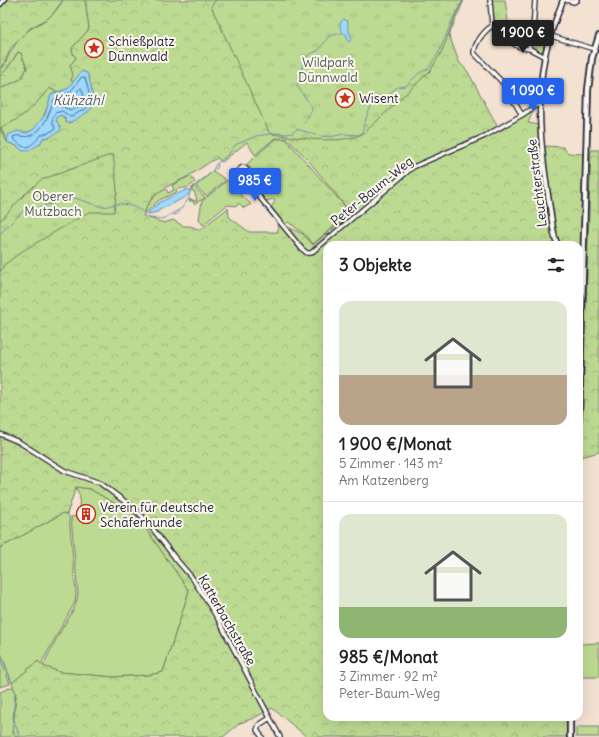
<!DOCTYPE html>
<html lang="de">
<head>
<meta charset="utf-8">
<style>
	:root { --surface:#fff; --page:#f6f6f6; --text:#202124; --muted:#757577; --line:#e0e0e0; --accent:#2563eb }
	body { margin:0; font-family:Delius,sans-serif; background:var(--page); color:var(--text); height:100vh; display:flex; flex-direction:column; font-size:15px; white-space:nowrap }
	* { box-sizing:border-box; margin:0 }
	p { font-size:13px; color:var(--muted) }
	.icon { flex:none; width:22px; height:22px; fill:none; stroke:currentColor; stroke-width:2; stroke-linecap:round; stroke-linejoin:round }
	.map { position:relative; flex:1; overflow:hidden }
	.details { position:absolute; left:323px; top:241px; width:260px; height:480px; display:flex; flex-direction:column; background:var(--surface); border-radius:12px; box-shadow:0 4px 16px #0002 }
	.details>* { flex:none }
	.price { position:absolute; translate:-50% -34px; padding:0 9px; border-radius:4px; background:var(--accent); color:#fff; font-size:13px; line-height:26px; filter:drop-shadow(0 1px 2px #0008) }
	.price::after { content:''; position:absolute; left:50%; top:24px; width:12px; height:9px; margin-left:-6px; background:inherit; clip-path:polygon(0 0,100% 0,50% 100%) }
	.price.active { background:#222; color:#fff }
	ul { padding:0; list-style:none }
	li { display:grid; align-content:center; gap:8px; height:212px; padding:0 16px }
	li+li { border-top:1px solid var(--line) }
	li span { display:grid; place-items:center; height:124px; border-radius:12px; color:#555 }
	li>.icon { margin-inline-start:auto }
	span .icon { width:72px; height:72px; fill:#fffc; stroke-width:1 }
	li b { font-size:17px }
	h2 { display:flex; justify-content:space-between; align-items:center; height:48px; padding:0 16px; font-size:17px }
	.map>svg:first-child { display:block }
	.grass { fill:#bdda92; stroke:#707e66 }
	.forest { fill:url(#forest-crowns); stroke:#707e66; fill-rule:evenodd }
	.park { fill:url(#park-tufts); stroke:#707e66 }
	.water { fill:#9cd9fd; stroke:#6b90af }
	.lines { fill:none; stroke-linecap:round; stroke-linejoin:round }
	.shore { stroke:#536b89; stroke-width:1 }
	.stream { stroke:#6b90af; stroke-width:1 }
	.minor-casing { stroke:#22223b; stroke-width:6 }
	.tertiary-casing { stroke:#22223b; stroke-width:7 }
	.secondary-casing { stroke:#22223b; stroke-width:8 }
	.minor { stroke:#fbf7ec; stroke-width:3.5 }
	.tertiary { stroke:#fbf7ec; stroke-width:4 }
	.secondary { stroke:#fbf7ec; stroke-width:4.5 }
	.labels { text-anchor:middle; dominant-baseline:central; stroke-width:4; stroke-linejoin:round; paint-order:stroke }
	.poi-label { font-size:13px; fill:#22223b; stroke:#fbf7ec; text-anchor:start }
	.park-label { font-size:13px; fill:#505955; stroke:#fbf7ec }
	.street-label { font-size:13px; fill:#22223b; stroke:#fbf7ec }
	.water-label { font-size:14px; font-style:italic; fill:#475975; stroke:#fbf7ec }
</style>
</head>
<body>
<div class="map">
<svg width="599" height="737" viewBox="0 0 599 737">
	<defs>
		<pattern id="forest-crowns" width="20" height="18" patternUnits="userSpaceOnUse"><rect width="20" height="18" fill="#bdda92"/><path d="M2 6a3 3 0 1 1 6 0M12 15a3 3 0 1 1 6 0" fill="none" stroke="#a2bb7f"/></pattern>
		<pattern id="park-tufts" width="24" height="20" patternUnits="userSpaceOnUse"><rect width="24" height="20" fill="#bdda92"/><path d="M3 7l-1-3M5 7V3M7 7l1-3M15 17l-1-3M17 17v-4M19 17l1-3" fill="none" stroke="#a2bb7f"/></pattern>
	</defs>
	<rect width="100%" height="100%" fill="#f3e1d1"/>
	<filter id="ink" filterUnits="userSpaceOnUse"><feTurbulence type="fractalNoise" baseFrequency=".025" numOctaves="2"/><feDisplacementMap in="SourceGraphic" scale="8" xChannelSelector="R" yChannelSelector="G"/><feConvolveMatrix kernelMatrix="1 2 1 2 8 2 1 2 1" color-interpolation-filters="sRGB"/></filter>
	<g filter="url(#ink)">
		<path class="grass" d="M 535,35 L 536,36 L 536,38 L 540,40 L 541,37 L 547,39 L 542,52 L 535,49 Z
			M 49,88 L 57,92 L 51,95 C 48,106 41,130 27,132 C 24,133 20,132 17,131 L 7,142 L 1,128 C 22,118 35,106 49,88 Z
			M 213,171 L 226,180 L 206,196 L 196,186 Z
			M 190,176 L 195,182 C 186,191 185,186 176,190 L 177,192 L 159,200 L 147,212 L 145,211 C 149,200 156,194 166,189 L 168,193 L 174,190 L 172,185 Z
			M 228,180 L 232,185 L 234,183 L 237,186 L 235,190 L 251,204 L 244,208 L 239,203 L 237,206 L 227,205 L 203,225 L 199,219 L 202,201 Z
			M 194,186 L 205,198 L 194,204 L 193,201 L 189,201 L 190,199 L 196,201 L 197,200 L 194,191 L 191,191 Z
			M 76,487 L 90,489 L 138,517 L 189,591 L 163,672 L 149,675 L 113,677 L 59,672 L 43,666 C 49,653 56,639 63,627 C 70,615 77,607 78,593 L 71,517 L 78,516 L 80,496 L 76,488 Z
			M 63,513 L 67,514 L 69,516 L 76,593 L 75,602 L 41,664 L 38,661 L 12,683 L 0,650 L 0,548 Z
			M 599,643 L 599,677 L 579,677 L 579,644 Z
			M 0,658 L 10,684 L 0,687 Z
			M 14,686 L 16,694 L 13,733 L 17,737 L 0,737 L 0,692 Z
			M 576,727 L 599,727 L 599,737 L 576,737 Z"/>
		<path class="forest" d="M 0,0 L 63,0 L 52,15 L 47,19 L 30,28 L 11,48 L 0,72 Z
			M 85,0 L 464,0 L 449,35 L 459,62 L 468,72 L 499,129 L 533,111 L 528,123 L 539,125 L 541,146 L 554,245 L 327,245 L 327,717 L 570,717 L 569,737 L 307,737 L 272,708 L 254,718 L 240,723 L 223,737 L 17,737 L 13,733 L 16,694 L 12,683 L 38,661 L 43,666 L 60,672 L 113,677 L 149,675 L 163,672 L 189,591 L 138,517 L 90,489 L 76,487 L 67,514 L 63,513 L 0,548 L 0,128 L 7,142 L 17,146 L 23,151 L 40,144 L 43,138 L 50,137 L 60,126 L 55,121 L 57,117 L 61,115 L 70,123 L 77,117 L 90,110 L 93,102 L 88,74 L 82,71 L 73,83 L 71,80 C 73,73 70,72 70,65 L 76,58 L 73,54 L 72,48 L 89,29 ZM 275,138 L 287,138 L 309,161 L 351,213 L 313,245 L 303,234 L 277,222 L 278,232 L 249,232 L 229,217 L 228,208 L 200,230 L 190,226 L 183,226 L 173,220 L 164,223 L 143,216 C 152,188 168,188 190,175 C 199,170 207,163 217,158 L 222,162 L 247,142 L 255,155 Z
			M 18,52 L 21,53 L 27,68 L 21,79 L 0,89 L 0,76 L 7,69 Z
			M 544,146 L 563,147 L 568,153 L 583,154 L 581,251 L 579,251 L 579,245 L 562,245 L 557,240 Z
			M 591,150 L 599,150 L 599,452 L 581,457 Z"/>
		<path class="park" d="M 63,0 L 85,0 L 89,29 L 72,48 L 73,54 L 76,58 L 70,65 L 73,75 L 71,80 L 73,83 L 67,89 L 57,92 L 49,88 C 34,107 23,118 0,128 L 0,89 L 21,79 L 27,68 L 21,53 L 18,52 L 7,69 L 0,76 L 0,72 C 8,59 12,46 23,35 C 30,28 38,25 47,19 C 53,15 59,7 63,0 Z
			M 216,0 L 463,0 L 456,14 L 442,51 L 430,71 L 364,133 C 341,146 297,137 272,134 L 269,132 L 211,6 Z
			M 492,0 L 505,0 L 510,35 L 508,37 L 495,24 Z
			M 275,139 L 286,139 L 350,212 L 313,244 L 303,233 L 288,222 L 285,225 L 272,208 L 272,206 L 275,201 L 273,199 L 266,201 C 260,195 257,190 257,181 L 259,179 L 247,164 Z
			M 113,154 L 117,189 L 114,212 L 89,212 L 24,250 L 4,265 L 0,272 L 0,221 L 24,195 L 41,180 Z"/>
		<path class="water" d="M 344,19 L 348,22 C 346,28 352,34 351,40 L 349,42 L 347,40 L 347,35 C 340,31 341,31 340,23 Z
			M 82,71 L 88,74 C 91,87 95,98 90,110 C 84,114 72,123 66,123 L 65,117 L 61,115 L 57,117 L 56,121 L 60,126 L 61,130 L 50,137 L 43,138 L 40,144 L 28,151 L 23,151 L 17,146 L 7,142 L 8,135 L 17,131 L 27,133 L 34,129 L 45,115 L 51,95 L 67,89 Z
			M 188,189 L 190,193 L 184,198 L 159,210 L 158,212 L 148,214 L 148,213 L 160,202 Z"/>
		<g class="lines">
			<path class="shore" d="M 82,77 L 85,78 C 87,85 92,100 88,106 C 84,111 76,113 71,117 L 62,111 L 55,113 L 52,121 L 55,127 L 55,129 L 48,133 L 41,135 C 38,138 31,148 25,147 C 22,147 17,141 14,140 L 13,137 C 19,134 23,138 29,136 C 45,131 49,112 55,98 L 70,92 Z
				M 81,88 C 83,91 83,93 84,97 C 85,105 78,107 71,110 L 58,105 L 59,101 L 72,97 Z"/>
			<path class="stream" d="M 311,54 L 319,50 L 329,36 L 342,33
				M 304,123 L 312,110 L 312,107 L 297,86 L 304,60 L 309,55
				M 215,169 L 217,168 L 218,164
				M 173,214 L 176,215 L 178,213 L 178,211
				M 0,234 L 23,211 L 42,207 L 69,197 L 75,198 L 102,207 C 108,207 112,204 118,204 C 128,203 144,210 149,218 L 163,219 L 182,208 L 189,198 L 190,190 L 194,186 L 212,172 L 216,164 L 228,155 L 235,145 L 256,136 L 278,133 L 287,134 L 292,133 L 297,129 L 319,136 L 331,137 L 343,134 L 358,135 L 362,133 C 365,124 367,109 375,104 C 378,102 383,101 386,98 C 394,90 393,87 406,86 L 419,73 L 428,69 L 440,50 L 453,18 L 463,0
				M 0,653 L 11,682
				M 14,689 L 15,693 L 13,718 L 20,737"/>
			<g class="minor-casing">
				<path id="minor" d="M 490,0 L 492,26 C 502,35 515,49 530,49
					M 535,0 L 533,29 L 529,47 L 530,49 L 545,57
					M 566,0 L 574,2 L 577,0
					M 492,26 C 484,31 474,44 474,53 L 503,83 L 522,115
					M 551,36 L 594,49
					M 243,167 L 245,168 L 256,181 L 257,194 L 240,172 L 240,169 Z
					M 257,194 L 302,249 L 307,253 L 311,253 L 413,167 L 485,136 L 522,115 L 541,102
					M 0,434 L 19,442 L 65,471 L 100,483 L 132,507 L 146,520 L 175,558 L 193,579 L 218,619 L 280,737
					M 262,737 L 257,730 L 259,725 L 270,718"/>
			</g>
			<g class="tertiary-casing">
				<path id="tertiary" d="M 0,4 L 4,0
					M 558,245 L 555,238 L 553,228 C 545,175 534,115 544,61 C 547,40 556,20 563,0"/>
			</g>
			<g class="secondary-casing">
				<path id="secondary" d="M 579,416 L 588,90 L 592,58 L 599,36
					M 570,737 L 570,717"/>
			</g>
			<use href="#minor" class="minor"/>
			<use href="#tertiary" class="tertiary"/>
			<use href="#secondary" class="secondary"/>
		</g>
	</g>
	<defs>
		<g id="sight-ring" transform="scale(1)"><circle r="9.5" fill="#fbf7ec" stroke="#c8321e" stroke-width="1.5"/><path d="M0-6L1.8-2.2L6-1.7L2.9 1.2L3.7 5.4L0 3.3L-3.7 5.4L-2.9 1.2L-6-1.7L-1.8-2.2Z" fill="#c8321e"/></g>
		<g id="building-ring" transform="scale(1)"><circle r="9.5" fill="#fbf7ec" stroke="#c8321e" stroke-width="1.5"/><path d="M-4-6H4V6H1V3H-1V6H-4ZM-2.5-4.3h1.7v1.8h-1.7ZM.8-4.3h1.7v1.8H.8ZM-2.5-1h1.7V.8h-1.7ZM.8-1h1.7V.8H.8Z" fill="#c8321e"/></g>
	</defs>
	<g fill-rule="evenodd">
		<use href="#sight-ring" x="94" y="48"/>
		<use href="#sight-ring" x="345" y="98"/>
		<use href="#building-ring" x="86" y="514"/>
	</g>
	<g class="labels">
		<g class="poi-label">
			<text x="108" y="41">Schießplatz<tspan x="108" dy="15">Dünnwald</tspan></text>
			<text x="359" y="98">Wisent</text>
			<text x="100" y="507">Verein für deutsche<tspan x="100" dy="15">Schäferhunde</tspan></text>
		</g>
		<g class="park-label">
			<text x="328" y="62">Wildpark<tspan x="328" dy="15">Dünnwald</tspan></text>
			<text x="53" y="196">Oberer<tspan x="53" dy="15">Mutzbach</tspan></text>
		</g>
		<g class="street-label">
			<text transform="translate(537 183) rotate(-97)">Leuchterstraße</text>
			<text transform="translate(372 191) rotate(-39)">Peter-Baum-Weg</text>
			<text transform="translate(227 620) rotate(60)">Katterbachstraße</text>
		</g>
		<g class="water-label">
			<text x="78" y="100">Kühzähl</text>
		</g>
	</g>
</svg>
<b class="price active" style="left:523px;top:54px">1 900 €</b>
<b class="price" style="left:533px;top:112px">1 090 €</b>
<b class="price" style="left:255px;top:202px">985 €</b>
<section class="details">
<h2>3 Objekte<svg class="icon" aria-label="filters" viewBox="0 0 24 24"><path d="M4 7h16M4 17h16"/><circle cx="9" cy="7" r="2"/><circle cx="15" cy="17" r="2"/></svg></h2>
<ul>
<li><span style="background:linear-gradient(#dfe7d0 60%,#b9a48a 0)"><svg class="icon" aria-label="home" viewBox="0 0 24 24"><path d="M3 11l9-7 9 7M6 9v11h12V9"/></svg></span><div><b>1 900 €/Monat</b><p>5 Zimmer · 143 m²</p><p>Am Katzenberg</p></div></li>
<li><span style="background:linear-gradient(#dfe7d0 75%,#8fb573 0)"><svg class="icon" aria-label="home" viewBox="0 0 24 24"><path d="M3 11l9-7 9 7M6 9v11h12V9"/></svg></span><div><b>985 €/Monat</b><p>3 Zimmer · 92 m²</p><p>Peter-Baum-Weg</p></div></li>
</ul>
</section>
</div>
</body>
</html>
